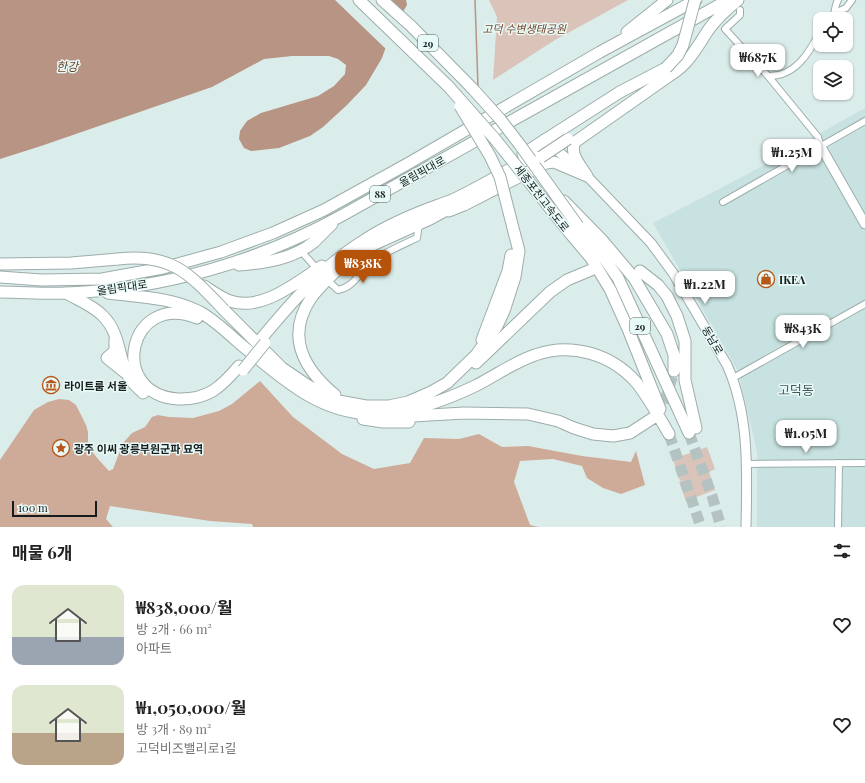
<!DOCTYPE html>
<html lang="ko">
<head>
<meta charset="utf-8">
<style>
	:root { --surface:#fff; --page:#f6f6f6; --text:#222; --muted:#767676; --accent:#b45309 }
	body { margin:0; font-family:"Playfair Display","Noto Sans KR",serif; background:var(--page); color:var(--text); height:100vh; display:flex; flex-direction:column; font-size:15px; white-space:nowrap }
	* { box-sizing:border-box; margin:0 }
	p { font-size:13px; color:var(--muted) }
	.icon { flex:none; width:22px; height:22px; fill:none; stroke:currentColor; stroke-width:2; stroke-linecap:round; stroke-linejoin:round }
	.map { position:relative; height:527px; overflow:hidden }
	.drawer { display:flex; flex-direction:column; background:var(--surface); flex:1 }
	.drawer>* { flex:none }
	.tools { position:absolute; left:813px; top:12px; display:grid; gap:8px }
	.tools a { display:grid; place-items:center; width:40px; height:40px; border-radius:8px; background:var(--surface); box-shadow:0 1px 3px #0004; font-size:20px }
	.scale { position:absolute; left:12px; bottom:10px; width:85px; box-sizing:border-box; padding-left:4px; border:2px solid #161c1c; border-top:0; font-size:11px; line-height:14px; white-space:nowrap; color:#161c1c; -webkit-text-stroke:3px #e8faf8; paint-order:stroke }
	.price { position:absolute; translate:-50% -34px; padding:0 9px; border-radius:8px; background:#fff; color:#222; font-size:13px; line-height:26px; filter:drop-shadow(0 1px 2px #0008) }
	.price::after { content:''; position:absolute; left:50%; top:24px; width:12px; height:9px; margin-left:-6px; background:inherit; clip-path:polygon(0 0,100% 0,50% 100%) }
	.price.current { background:var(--accent); color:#fff }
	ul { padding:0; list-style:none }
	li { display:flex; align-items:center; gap:12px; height:100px; padding:0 12px }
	li span { display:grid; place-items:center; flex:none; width:112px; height:80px; border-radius:12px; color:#555 }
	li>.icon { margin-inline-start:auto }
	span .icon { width:48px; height:48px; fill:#fffc; stroke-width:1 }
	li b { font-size:17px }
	h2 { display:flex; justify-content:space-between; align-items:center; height:48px; padding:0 12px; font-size:17px }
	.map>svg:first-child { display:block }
	.built { fill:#c7e2e0 }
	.green { fill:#dac4b9 }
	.forest { fill:#ceaa98 }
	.water { fill:#b79483 }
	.pier { fill:#dbedeb }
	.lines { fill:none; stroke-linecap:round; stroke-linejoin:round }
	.stream { stroke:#b79483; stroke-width:1.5 }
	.highway-tunnel { stroke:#b4c3c2; stroke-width:11; stroke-dasharray:11 5.5; stroke-linecap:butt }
	.street-casing { stroke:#9cadab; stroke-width:8 }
	.secondary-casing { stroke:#9cadab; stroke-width:11 }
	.highway-casing { stroke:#9cadab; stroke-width:13 }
	.street { stroke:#fff; stroke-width:6 }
	.secondary { stroke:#fff; stroke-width:9 }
	.highway { stroke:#fff; stroke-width:11 }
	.highway-bridge-casing { stroke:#9cadab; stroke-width:13; stroke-linecap:butt }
	.highway-bridge { stroke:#fff; stroke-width:11 }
	.labels { text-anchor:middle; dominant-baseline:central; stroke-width:3; stroke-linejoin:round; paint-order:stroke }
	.shield { fill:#e8faf8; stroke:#555f5e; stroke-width:1 }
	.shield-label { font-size:10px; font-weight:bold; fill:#161c1c }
	.park-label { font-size:11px; font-style:italic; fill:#76452a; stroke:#e8faf8 }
	.street-label { font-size:11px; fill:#161c1c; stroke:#e8faf8 }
	.poi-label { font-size:11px; font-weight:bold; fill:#161c1c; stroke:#e8faf8; text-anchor:start }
	.water-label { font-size:12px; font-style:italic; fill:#6c3c21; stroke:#e8faf8 }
	.quarter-label { font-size:13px; fill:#4a5958; stroke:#e8faf8 }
</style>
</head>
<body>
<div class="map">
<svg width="865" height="527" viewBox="0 0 865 527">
	<rect width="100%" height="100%" fill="#dbedeb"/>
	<path class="built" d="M 865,108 L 865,527 L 757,527 L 757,452 L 738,371 L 653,223 L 746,175 Z"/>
	<path class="green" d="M 489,0 L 628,0 L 555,40 L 493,80 L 497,17 Z
		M 707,447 L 715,469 L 709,472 L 715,490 L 686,501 L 679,482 L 684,480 L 680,481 L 673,459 Z"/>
	<path class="forest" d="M 260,381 L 293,417 L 342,454 L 374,469 L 410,463 L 424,438 L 459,439 L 479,434 L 502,447 L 528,446 L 582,456 L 631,462 L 636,451 L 645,485 L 621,494 L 603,488 L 587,478 L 582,466 L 553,459 L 520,461 L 514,482 L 530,525 L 539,527 L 253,527 L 252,524 L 210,521 L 110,506 L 106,519 L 113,527 L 0,527 L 0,460 L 34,410 L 48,402 L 59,399 L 69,400 L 76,405 L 86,425 L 88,432 L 88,441 L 90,449 L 98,459 L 109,471 L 113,469 L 123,443 L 132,433 L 145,427 L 152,417 L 158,415 L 169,417 L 193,418 L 219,411 L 232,404 Z"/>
	<path class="water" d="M 0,0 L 406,0 L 407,5 L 392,30 L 382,58 L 366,85 L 347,105 L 323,127 L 310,136 L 279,148 L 251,151 L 244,148 L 239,139 L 240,131 L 247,121 L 261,113 L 318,96 L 334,86 L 345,74 L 346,65 L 338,59 L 329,56 L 292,56 L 264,59 L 212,87 L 41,146 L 0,159 Z"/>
	<path class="pier" d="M 335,0 L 388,0 L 401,17 L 394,31 L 387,50 Z"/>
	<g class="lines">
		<path class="stream" d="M 475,0 L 478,87"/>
		<path class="highway-tunnel" d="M 654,416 L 664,404 L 674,371
			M 689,433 L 712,496 L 721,527
			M 669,434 L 701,527"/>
		<g class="street-casing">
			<path id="street" d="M 740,10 L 740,15 L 725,29 L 768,76 L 818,137 L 821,147
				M 835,13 L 846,8 L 852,0
				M 832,19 C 836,13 834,6 838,0
				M 768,76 C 795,77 809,53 820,32
				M 723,202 L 865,121
				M 300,250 L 319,271
				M 326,279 L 338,290 C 355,287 360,270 373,261 C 387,251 402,245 417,238 L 419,224
				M 733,378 L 865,304
				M 747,464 L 865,463
				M 838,527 L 839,463"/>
		</g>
		<g class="secondary-casing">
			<path id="secondary" d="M 544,139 L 587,176 L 651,243 L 673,273 L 727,365 C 750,416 747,473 746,527
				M 821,147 L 865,224"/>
		</g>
		<g class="highway-casing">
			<path id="highway" d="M 359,0 L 448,86
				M 382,0 L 411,26 L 472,88
				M 627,32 L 667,0
				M 663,79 C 687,68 695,50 709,29 C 717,18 727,9 738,0
				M 523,154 L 620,92 L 666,68
				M 564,201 L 602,240 L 634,278 L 667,334 L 674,355 L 674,371
				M 449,211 L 464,205 L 546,163 L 554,162 L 587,176 C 581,166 569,154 575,142 L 669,76
				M 578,226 L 599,251 L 618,278 L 689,433
				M 569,232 L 591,258 L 610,289 L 628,329 L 660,409
				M 349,260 L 368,247 L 430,219 L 456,205
				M 0,264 L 71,263 L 118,259
				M 239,265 C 265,263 293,259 314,242 C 320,236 326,230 332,224
				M 640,271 L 658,285 L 667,296 L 677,316 L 685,341 L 685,380 L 696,428
				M 0,277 L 41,280 L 102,279 L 163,268 L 221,252 L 273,233 L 324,210 L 409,163 L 600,52 L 696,0
				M 204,286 C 212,291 221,298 230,301 C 262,312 297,282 322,266
				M 0,292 C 22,292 44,294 67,293 C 163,289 257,262 341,216 L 728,0
				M 66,293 C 78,300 94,306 103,316 C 118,331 118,350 125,369 C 128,379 136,386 143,393
				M 108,293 C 139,297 171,297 200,312 C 214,320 226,331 238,342 C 278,375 317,413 372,414 C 405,415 446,400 475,386 C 495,376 514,362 535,355 C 571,342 611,354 636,382 C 649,398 659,417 669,434
				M 224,310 L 282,368 L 307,385 L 333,400 L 366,406 L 389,406 L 408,402 L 431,392 L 447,383 L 476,355 L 497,326 L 504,311 L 515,277 L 519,251 L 514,232
				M 197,318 C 129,290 106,394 178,399 C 208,400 221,387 239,366
				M 261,339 C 290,304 321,268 360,243 C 380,229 402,219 425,210 C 433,207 442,204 450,201 C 481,187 509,169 538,153
				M 115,340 L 115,351 L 107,358 L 127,374
				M 482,340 L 508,271 L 511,255
				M 476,363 L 550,292 L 567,280 L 591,270
				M 335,395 C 304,369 285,337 311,298 C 319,287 329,278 338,269
				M 398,415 L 413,416 L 464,413 L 528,414 L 558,421 L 574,428 L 593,434 L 613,436 L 630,433 L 653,418
				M 363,419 L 383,422 L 409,422"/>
		</g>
		<use href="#street" class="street"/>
		<use href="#secondary" class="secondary"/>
		<use href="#highway" class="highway"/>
		<g class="highway-bridge-casing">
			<path id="highway-bridge" d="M 666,68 L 678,55 L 683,45 L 695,0
				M 448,86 L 495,139 L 569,232
				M 472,88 L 500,119 L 520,145 L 578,226
				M 460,106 L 490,156 L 500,177 L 514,232
				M 541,157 L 568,139
				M 118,259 C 172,253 189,273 224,310
				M 243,370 L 265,343"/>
		</g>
		<use href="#highway-bridge" class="highway-bridge"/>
	</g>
	<defs>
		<g id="shop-ring" transform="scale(0.9)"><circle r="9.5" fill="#e8faf8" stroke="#b85717" stroke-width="1.5"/><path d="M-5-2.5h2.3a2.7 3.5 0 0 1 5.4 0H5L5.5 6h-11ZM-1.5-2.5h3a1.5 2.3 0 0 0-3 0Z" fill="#b85717"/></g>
		<g id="museum-ring" transform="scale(0.9)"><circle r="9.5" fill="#e8faf8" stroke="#b85717" stroke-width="1.5"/><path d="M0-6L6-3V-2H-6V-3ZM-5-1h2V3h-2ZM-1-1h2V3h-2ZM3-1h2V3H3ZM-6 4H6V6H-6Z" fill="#b85717"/></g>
		<g id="sight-ring" transform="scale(0.9)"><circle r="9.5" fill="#e8faf8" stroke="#b85717" stroke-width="1.5"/><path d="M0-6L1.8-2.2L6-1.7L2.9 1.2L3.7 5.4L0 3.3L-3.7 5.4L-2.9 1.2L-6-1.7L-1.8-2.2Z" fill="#b85717"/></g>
	</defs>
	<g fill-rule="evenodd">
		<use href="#shop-ring" x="766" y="279"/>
		<use href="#museum-ring" x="51" y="385"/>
		<use href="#sight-ring" x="61" y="448"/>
	</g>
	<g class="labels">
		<g class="shield">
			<rect x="418" y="35" width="20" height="16" rx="3"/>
			<rect x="370" y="186" width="20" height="16" rx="3"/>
			<rect x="630" y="318" width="20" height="16" rx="3"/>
		</g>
		<g class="shield-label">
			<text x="428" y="43">29</text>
			<text x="380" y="194">88</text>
			<text x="640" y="326">29</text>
		</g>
		<g class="park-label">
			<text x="524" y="28">고덕 수변생태공원</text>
		</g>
		<g class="street-label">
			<text transform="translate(422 171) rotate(-29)">올림픽대로</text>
			<text transform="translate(542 198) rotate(52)">세종포천고속도로</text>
			<text transform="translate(122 287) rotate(-8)">올림픽대로</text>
			<text transform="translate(713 340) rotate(60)">동남로</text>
		</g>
		<g class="poi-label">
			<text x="779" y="279">IKEA</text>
			<text x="64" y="385">라이트룸 서울</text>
			<text x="74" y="448">광주 이씨 광릉부원군파 묘역</text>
		</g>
		<g class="water-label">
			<text x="67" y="66">한강</text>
		</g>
		<g class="quarter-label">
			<text x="796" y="389">고덕동</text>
		</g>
	</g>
</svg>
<div class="tools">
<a><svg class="icon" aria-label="locate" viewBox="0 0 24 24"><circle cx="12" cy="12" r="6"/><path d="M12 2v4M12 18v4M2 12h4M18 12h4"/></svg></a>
<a><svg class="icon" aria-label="layers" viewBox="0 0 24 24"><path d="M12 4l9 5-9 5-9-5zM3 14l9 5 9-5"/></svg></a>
</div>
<div class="scale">100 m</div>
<b class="price" style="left:758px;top:78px">₩687K</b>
<b class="price" style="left:792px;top:173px">₩1.25M</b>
<b class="price current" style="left:363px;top:284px">₩838K</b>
<b class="price" style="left:705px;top:305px">₩1.22M</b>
<b class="price" style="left:803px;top:349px">₩843K</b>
<b class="price" style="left:806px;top:454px">₩1.05M</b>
</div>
<section class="drawer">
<h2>매물 6개<svg class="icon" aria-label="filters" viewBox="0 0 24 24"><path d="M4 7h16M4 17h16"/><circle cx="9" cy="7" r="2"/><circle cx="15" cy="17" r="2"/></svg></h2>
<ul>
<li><span style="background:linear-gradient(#dfe7d0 65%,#9aa5b1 0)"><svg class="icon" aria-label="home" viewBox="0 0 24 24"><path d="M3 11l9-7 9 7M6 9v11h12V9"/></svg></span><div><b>₩838,000/월</b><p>방 2개 · 66 m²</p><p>아파트</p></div><svg class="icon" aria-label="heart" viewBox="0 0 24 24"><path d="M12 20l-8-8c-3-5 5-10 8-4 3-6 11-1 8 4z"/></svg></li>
<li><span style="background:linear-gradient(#dfe7d0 60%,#b9a48a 0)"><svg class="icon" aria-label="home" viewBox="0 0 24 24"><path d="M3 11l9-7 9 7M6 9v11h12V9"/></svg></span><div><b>₩1,050,000/월</b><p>방 3개 · 89 m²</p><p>고덕비즈밸리로1길</p></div><svg class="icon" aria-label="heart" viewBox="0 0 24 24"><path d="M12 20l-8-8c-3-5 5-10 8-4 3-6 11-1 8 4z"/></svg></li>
</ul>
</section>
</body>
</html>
